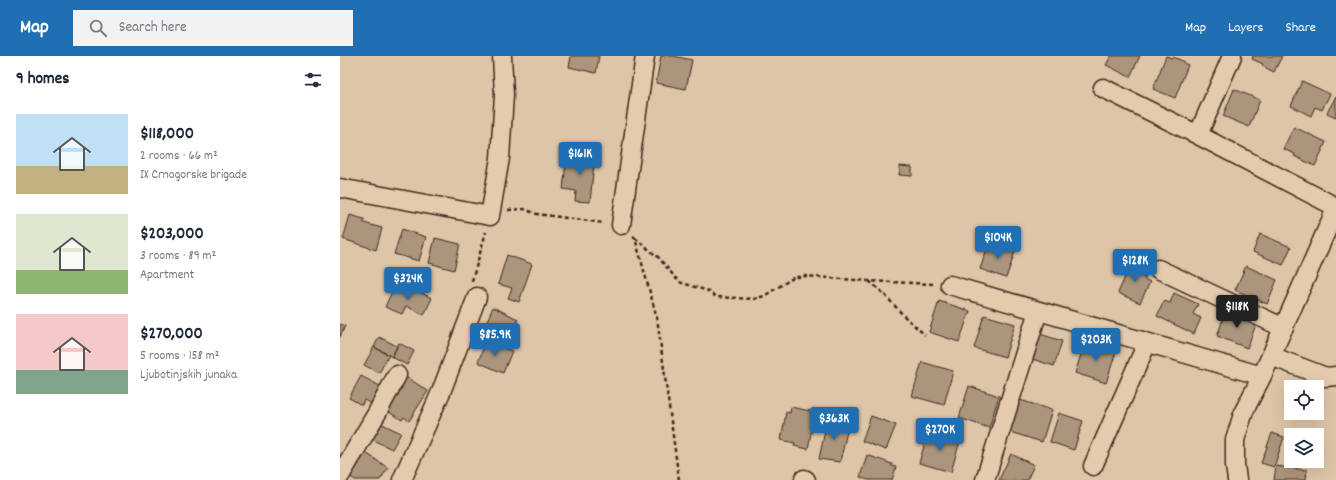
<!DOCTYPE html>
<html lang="en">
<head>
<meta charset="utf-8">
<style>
	:root { --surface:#fff; --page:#f2f2f3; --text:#1f2937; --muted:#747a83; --accent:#1f6fb2 }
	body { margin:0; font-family:Dekko,sans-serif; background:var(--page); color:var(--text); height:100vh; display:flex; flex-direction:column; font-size:15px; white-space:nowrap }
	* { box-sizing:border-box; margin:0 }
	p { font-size:13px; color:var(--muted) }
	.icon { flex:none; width:22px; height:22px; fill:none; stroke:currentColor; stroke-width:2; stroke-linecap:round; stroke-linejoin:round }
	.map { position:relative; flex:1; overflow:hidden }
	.details { display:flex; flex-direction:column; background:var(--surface); width:340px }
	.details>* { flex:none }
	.tools { position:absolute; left:944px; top:324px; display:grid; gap:8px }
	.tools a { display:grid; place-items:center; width:40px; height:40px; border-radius:0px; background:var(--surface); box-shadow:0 4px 16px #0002; font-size:20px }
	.price { position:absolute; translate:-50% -34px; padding:0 9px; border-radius:4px; background:var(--accent); color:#fff; font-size:13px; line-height:26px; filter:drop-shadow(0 1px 2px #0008) }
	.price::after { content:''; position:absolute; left:50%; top:24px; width:12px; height:9px; margin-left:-6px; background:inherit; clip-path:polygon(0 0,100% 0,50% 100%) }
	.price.selected { background:#222; color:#fff }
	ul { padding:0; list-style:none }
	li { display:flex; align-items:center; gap:12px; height:100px; padding:0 16px }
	li span { display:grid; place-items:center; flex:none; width:112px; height:80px; border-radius:0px; color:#555 }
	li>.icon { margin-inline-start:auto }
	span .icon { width:48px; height:48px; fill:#fffc; stroke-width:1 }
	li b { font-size:17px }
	h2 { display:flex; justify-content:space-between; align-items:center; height:48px; padding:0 16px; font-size:17px }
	header { display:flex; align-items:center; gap:24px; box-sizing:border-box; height:56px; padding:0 20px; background:var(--accent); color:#fff }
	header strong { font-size:19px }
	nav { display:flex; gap:22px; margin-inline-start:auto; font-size:14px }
	.search { width:280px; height:36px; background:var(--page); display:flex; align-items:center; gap:10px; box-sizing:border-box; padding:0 14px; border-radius:0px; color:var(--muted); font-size:15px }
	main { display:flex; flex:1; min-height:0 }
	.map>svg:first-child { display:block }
	.building { fill:#ab957d; stroke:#3b2a1e }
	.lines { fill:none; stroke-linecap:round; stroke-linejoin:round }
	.minor-casing { stroke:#3b2a1e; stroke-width:21 }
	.path { stroke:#3b2a1e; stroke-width:2.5; stroke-dasharray:4 3; stroke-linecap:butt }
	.minor { stroke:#e5cbad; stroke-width:18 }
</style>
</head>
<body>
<header>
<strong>Map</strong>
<div class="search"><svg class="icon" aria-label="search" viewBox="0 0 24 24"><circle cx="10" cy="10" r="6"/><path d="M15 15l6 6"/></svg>Search here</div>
<nav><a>Map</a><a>Layers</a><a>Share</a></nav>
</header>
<main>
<section class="details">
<h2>9 homes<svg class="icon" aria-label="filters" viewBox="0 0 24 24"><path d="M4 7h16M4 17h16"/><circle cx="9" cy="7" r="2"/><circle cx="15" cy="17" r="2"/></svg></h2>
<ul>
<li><span style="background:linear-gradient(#bfe0f5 65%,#c2b280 0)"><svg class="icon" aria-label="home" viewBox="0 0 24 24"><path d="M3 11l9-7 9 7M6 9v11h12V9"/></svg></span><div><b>$118,000</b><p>2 rooms · 66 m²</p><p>IX Crnogorske brigade</p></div></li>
<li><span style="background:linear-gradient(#dfe7d0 70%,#8fb573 0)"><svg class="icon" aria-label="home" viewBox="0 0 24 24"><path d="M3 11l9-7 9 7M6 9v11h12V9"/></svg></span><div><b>$203,000</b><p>3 rooms · 89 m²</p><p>Apartment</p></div></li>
<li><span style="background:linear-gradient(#f6c9c9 70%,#7fa58c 0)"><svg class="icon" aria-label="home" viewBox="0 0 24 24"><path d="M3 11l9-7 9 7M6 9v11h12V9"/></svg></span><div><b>$270,000</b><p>5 rooms · 158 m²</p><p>Ljubotinjskih junaka</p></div></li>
</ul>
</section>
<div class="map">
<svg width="996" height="424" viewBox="0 0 996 424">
	<rect width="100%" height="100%" fill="#dec5a7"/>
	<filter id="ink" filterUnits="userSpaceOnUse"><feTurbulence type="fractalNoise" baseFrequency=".025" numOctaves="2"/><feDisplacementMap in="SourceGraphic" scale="8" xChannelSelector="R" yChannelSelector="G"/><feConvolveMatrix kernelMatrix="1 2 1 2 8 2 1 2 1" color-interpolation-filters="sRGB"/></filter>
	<g filter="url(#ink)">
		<path class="building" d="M 231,0 L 259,0 L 256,17 L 229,11 Z
			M 321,0 L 333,0 L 352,4 L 346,33 L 316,27 Z
			M 771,0 L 800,0 L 790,21 L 766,9 Z
			M 826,0 L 832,2 L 833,1 L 845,6 L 844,7 L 848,9 L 835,42 L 813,33 Z
			M 913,0 L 942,0 L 934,16 L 922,10 L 923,8 L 912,3 Z
			M 962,25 L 990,38 L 982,54 L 975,51 L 971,60 L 951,50 Z
			M 894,33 L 920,44 L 909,71 L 883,60 Z
			M 996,40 L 996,61 L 987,57 Z
			M 954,71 L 986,86 L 975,110 L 954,100 L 955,98 L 943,93 Z
			M 242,96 L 255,98 L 250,146 L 235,145 L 236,135 L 223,133 L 227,98 L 241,100 Z
			M 560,110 L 572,111 L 572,120 L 559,119 Z
			M 10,159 L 24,163 L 24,167 L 42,172 L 36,194 L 3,183 Z
			M 62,173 L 86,181 L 79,205 L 54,198 Z
			M 920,178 L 951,191 L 943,209 L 913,196 Z
			M 95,182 L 120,188 L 114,214 L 89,207 Z
			M 649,187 L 675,196 L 666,222 L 640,213 Z
			M 167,199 L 192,208 L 179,246 L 168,242 L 172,232 L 158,228 Z
			M 792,205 L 809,213 L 804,223 L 810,226 L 800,247 L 778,237 Z
			M 906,210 L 937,224 L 927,248 L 895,234 Z
			M 54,231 L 71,238 L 73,233 L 92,242 L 84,259 L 66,250 L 62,258 L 45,251 Z
			M 834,237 L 858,248 L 853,258 L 861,262 L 854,278 L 817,260 L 824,245 L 830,247 Z
			M 599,245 L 630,255 L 619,286 L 589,276 Z
			M 153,251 L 178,263 L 169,284 L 144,272 Z
			M 886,254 L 917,266 L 907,292 L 877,280 Z
			M 644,259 L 675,268 L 665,301 L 634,292 Z
			M 0,268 L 5,270 L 0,281 Z
			M 697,277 L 722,285 L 714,310 L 689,302 Z
			M 39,281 L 57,290 L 52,301 L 34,291 Z
			M 146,285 L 172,295 L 163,317 L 138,306 Z
			M 745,286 L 776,296 L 766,327 L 735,317 Z
			M 59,287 L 74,295 L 67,309 L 52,301 Z
			M 34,291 L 49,299 L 39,317 L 24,309 Z
			M 582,306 L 613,315 L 604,349 L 572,340 Z
			M 63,319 L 88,335 L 69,365 L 64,361 L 62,364 L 42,352 Z
			M 21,320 L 42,331 L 33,349 L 24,344 L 22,349 L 9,342 Z
			M 629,330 L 659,340 L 649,372 L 619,362 Z
			M 680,344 L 712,354 L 702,386 L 670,376 Z
			M 451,351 L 475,356 L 468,393 L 454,390 L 455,387 L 441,384 L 446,356 L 450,357 Z
			M 719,357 L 743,365 L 734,394 L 710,386 Z
			M 531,360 L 556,369 L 546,394 L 522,385 Z
			M 497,364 L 509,367 L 500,406 L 479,403 L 487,365 L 497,367 Z
			M 40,367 L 61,377 L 52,393 L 31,383 Z
			M 588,376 L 620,385 L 611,416 L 579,407 Z
			M 932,377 L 944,381 L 934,411 L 921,407 Z
			M 26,397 L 48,412 L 40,424 L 15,424 L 9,420 Z
			M 671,398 L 694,409 L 687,424 L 659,424 Z
			M 527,399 L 552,408 L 552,410 L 556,411 L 552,424 L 528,424 L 520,421 Z
			M 936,410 L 967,414 L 966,424 L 934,424 Z"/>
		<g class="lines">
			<g class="minor-casing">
				<path id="minor" d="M 763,32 L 858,79 L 996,151
					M 858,79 L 892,0
					M 0,132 L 150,160 L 160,102 L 164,39 L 162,0
					M 281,169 L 305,0
					M 818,213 L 944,272
					M 610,229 L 922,320
					M 931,300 L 986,321 L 996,320
					M 753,410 L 807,287
					M 0,420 L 37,357 L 57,319
					M 464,423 L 466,424
					M 62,424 L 101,336 L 137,241
					M 645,424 L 698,255
					M 897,424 L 895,409 L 895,384 L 904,355 L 922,320 L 996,153"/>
			</g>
			<path class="path" d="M 168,154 L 184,153 L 197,158 L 264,167
				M 293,180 L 295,182 L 317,262 L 339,424
				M 295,182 L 318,201 L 339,226 L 368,235 L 376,241 L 414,243 L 424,240 L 453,222 L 463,220 L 529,225 L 593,228
				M 132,225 L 146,176
				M 529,225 L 543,237 L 565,261 L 585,279"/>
			<use href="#minor" class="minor"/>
		</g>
	</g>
</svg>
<div class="tools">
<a><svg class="icon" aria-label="locate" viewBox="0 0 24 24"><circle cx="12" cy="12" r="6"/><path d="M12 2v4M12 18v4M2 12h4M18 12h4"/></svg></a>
<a><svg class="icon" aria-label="layers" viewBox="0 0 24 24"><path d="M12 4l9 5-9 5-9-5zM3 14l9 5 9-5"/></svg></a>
</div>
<b class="price" style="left:240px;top:120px">$161K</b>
<b class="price" style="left:658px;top:204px">$104K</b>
<b class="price" style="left:795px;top:227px">$128K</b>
<b class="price" style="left:68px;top:245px">$324K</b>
<b class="price selected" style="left:897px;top:273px">$118K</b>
<b class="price" style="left:155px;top:301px">$85.9K</b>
<b class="price" style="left:756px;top:306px">$203K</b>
<b class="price" style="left:494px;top:385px">$363K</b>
<b class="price" style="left:600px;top:396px">$270K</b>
</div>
</main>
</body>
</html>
